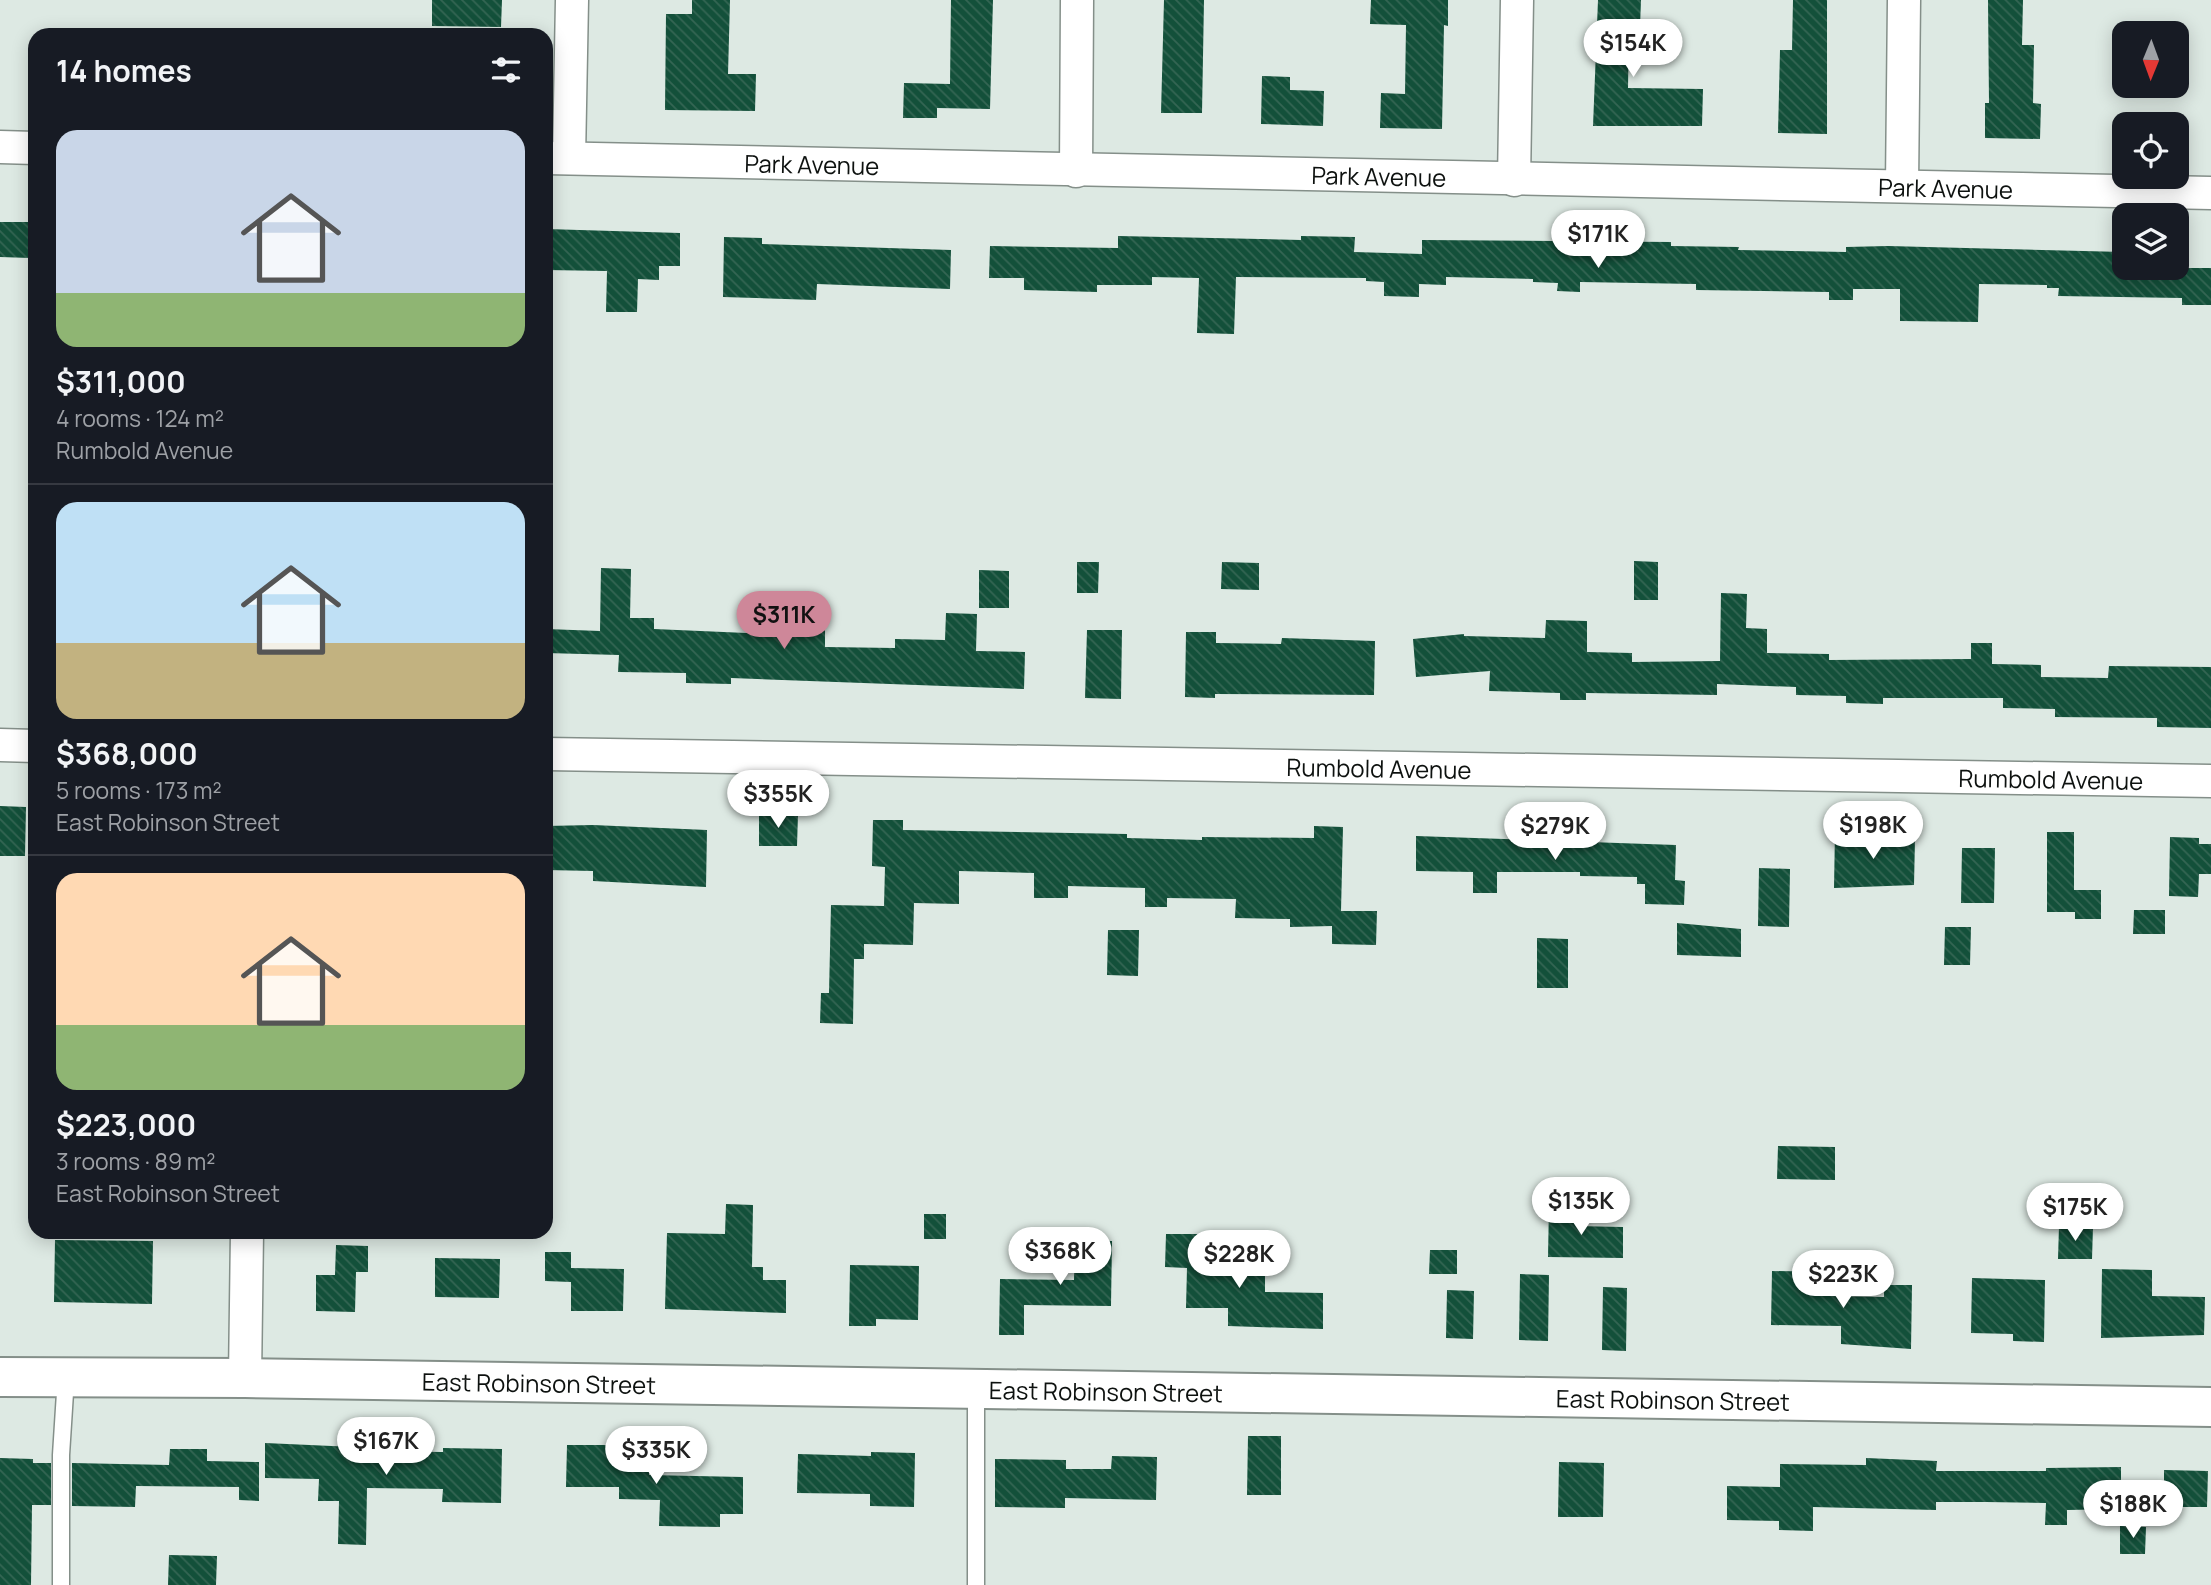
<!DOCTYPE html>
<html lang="en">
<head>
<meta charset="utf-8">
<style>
	:root { --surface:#171b24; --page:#20242c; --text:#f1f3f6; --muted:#9ea1a6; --line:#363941; --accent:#ce8799 }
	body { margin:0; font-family:Manrope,sans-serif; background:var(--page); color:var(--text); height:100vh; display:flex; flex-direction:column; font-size:26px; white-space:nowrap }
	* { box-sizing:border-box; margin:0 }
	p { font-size:23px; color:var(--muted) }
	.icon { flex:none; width:38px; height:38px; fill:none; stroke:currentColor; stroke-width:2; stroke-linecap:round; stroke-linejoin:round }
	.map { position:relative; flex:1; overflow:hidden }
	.drawer { position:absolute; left:28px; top:28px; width:525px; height:1211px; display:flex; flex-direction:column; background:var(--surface); border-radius:21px; box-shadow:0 4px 18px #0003 }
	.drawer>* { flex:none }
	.needle { width:46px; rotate:181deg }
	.tools { position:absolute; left:2112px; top:21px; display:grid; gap:14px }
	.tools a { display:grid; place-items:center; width:77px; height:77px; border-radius:14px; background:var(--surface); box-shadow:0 4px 18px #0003; font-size:35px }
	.price { position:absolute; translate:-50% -60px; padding:0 16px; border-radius:24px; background:#fff; color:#222; font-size:23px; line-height:46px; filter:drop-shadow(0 2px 4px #0008) }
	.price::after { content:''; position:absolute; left:50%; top:42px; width:21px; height:16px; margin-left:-10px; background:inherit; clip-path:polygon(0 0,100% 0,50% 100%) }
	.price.selected { background:var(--accent); color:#111 }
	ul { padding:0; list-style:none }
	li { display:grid; align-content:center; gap:14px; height:371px; padding:0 28px }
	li+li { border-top:2px solid var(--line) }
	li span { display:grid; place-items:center; height:217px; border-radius:21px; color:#555 }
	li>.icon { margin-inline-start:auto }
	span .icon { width:126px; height:126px; fill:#fffc; stroke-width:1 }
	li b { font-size:30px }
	h2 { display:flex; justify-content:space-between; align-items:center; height:84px; padding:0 28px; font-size:30px }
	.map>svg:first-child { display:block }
	.building { fill:url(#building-back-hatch) }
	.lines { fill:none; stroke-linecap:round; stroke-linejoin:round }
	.lane-casing { stroke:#848f89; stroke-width:19 }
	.street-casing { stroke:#848f89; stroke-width:35 }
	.secondary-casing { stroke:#848f89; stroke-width:42 }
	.lane { stroke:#fff; stroke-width:16 }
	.street { stroke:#fff; stroke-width:32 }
	.secondary { stroke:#fff; stroke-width:38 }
	.labels { text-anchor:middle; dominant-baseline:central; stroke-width:7; stroke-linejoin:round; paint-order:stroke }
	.street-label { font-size:24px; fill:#0d110f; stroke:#dde9e3 }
</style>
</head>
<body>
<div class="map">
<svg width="2211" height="1585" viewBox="0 0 2211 1585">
	<defs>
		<pattern id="building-back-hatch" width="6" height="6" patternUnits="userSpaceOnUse" patternTransform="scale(1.75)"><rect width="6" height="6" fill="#13503a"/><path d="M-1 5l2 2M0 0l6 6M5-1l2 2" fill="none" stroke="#346553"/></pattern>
	</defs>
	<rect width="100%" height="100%" fill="#dde9e3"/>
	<path class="building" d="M 432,0 L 502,0 L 501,27 L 432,26 Z
		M 692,0 L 730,0 L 728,74 L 756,74 L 755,111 L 665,110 L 666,14 L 692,14 Z
		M 951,0 L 993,0 L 990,109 L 937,108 L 937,118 L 903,118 L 904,83 L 950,84 Z
		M 1164,0 L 1204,0 L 1202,113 L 1161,113 Z
		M 1371,0 L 1448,0 L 1448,26 L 1444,25 L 1442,129 L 1380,128 L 1381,93 L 1405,94 L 1406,25 L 1370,24 Z
		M 1598,0 L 1641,0 L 1640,27 L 1629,27 L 1628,88 L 1703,89 L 1702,126 L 1593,126 Z
		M 1793,0 L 1827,0 L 1827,134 L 1778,133 L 1780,50 L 1792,50 Z
		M 1988,0 L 2023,0 L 2022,45 L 2034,45 L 2033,103 L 2041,104 L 2040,139 L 1985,138 L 1985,103 L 1989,103 Z
		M 1262,76 L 1290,77 L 1290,90 L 1324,91 L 1323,126 L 1261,124 Z
		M 0,222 L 30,222 L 30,258 L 0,257 Z
		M 546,229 L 680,233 L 680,266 L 659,266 L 659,280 L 638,279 L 637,312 L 606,312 L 607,271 L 546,270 Z
		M 1118,236 L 1301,240 L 1301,236 L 1355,237 L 1354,252 L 1422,254 L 1422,240 L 1671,242 L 1671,246 L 1739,247 L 1738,250 L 1846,252 L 1846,247 L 1888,246 L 2124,252 L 2124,268 L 2211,268 L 2211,305 L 2182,305 L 2182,298 L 2058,296 L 2059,288 L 2047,288 L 2047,285 L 1979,284 L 1978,322 L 1900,321 L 1900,289 L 1853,289 L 1853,300 L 1829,300 L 1829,292 L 1696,290 L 1696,284 L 1580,282 L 1580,292 L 1557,291 L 1558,283 L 1533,282 L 1533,279 L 1446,277 L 1446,285 L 1419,284 L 1419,297 L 1384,296 L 1384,282 L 1366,281 L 1366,278 L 1236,277 L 1234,334 L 1197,333 L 1199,278 L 1152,277 L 1152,285 L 1097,285 L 1097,292 L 1024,290 L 1024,278 L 989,278 L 990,246 L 1118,248 Z
		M 724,237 L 762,238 L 762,244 L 951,250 L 950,289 L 817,284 L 816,300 L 723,297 Z
		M 1634,561 L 1658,562 L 1658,600 L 1634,600 Z
		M 1077,562 L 1099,562 L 1098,593 L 1077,593 Z
		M 1222,562 L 1259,563 L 1259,590 L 1221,589 Z
		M 601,568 L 631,569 L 630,618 L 654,618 L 654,629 L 793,635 L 793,625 L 825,625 L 825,647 L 895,648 L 895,639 L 945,640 L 946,613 L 977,614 L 976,651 L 1025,652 L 1024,689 L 731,678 L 731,684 L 686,683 L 686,673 L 618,672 L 619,655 L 546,653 L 546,629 L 600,631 Z
		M 979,570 L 1009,571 L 1009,608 L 979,608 Z
		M 1721,593 L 1747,594 L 1746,628 L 1767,629 L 1767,653 L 1829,654 L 1829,660 L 1971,659 L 1971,643 L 1992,643 L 1992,664 L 2041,665 L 2041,677 L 2108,678 L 2109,666 L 2211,667 L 2211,728 L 2157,727 L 2157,718 L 2055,717 L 2055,709 L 2003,708 L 2003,698 L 1883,698 L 1883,704 L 1846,703 L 1846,696 L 1796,695 L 1796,687 L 1717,684 L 1717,695 L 1586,693 L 1586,700 L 1560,700 L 1560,693 L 1489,691 L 1490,671 L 1416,677 L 1413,639 L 1464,634 L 1464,636 L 1545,638 L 1546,620 L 1587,621 L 1587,652 L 1632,653 L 1632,662 L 1720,661 Z
		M 1087,630 L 1122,630 L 1121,699 L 1085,698 Z
		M 1186,632 L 1216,632 L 1216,643 L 1281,644 L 1282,638 L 1375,641 L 1374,695 L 1215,694 L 1215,698 L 1185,697 Z
		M 0,806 L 26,807 L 25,856 L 0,856 Z
		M 759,813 L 798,814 L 797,846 L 759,846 Z
		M 873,820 L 903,820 L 903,830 L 1127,834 L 1127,838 L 1202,840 L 1202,837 L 1314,838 L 1314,826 L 1343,827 L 1341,911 L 1377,911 L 1376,945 L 1332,944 L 1332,926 L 1290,927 L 1290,919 L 1235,918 L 1236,899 L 1167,898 L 1167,907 L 1145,907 L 1145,888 L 1068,886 L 1068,898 L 1034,898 L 1034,873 L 959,871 L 959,904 L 914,903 L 913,945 L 864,944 L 864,959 L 854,959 L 853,1024 L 820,1023 L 821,993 L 829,993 L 831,905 L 884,906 L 885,867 L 872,866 Z
		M 593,825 L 707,830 L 706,887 L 593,881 L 593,871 L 546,870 L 546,826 Z
		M 1835,831 L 1868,832 L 1868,838 L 1915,839 L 1914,885 L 1834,888 Z
		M 2047,832 L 2074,832 L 2074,890 L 2101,890 L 2101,919 L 2075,919 L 2075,912 L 2047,912 Z
		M 1416,836 L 1676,845 L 1675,880 L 1685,881 L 1684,905 L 1645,904 L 1645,884 L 1637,884 L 1637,877 L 1580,876 L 1580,872 L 1497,872 L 1497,893 L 1473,893 L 1473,872 L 1416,871 Z
		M 2170,837 L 2199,838 L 2199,844 L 2211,844 L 2211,874 L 2199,874 L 2198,897 L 2169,896 Z
		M 1962,848 L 1995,848 L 1994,903 L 1961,903 Z
		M 1759,868 L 1790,869 L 1789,927 L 1758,926 Z
		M 2134,910 L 2165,910 L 2165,934 L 2133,934 Z
		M 1677,923 L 1741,929 L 1741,957 L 1677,955 Z
		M 1945,927 L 1971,927 L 1970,965 L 1944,965 Z
		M 1108,930 L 1139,930 L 1138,976 L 1107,975 Z
		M 1537,938 L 1568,939 L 1568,988 L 1537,988 Z
		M 1778,1146 L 1835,1147 L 1835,1180 L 1777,1179 Z
		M 726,1204 L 753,1205 L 752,1267 L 763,1267 L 763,1280 L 786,1280 L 786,1313 L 665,1309 L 667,1233 L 725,1234 Z
		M 1549,1205 L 1577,1206 L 1576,1226 L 1623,1227 L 1623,1258 L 1548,1257 Z
		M 924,1214 L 946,1214 L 946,1239 L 924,1239 Z
		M 2059,1226 L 2093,1227 L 2092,1259 L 2058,1259 Z
		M 1166,1234 L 1209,1234 L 1208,1272 L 1265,1272 L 1265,1292 L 1323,1293 L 1323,1329 L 1228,1326 L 1228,1308 L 1186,1308 L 1187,1268 L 1165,1267 Z
		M 55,1240 L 153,1241 L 152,1304 L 54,1302 Z
		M 1075,1240 L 1112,1241 L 1111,1306 L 1024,1305 L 1024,1335 L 999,1335 L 1000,1279 L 1074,1280 Z
		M 336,1245 L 368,1246 L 368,1272 L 356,1272 L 355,1312 L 316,1311 L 316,1275 L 335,1275 Z
		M 1430,1250 L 1457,1250 L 1457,1274 L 1429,1274 Z
		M 545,1252 L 571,1252 L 571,1268 L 624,1269 L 623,1311 L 571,1311 L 571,1282 L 545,1281 Z
		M 435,1258 L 500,1259 L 499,1298 L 435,1297 Z
		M 850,1265 L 919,1266 L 918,1320 L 876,1319 L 876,1326 L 849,1326 Z
		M 2102,1269 L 2152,1270 L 2152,1296 L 2205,1297 L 2204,1335 L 2101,1338 Z
		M 1772,1271 L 1828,1272 L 1828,1296 L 1884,1297 L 1884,1285 L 1912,1285 L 1911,1349 L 1841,1344 L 1841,1326 L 1771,1325 Z
		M 1520,1274 L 1549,1275 L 1548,1341 L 1519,1340 Z
		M 1972,1278 L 2045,1280 L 2044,1342 L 2013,1341 L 2013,1334 L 1971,1333 Z
		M 1603,1287 L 1627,1288 L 1626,1351 L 1602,1350 Z
		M 1447,1290 L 1474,1291 L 1473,1339 L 1446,1338 Z
		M 1248,1436 L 1281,1436 L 1281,1495 L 1247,1495 Z
		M 265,1443 L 354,1447 L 353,1451 L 443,1452 L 443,1448 L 502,1449 L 501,1503 L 442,1502 L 443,1489 L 367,1488 L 366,1545 L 338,1544 L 339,1501 L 318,1501 L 319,1479 L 265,1478 Z
		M 567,1445 L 606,1445 L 606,1450 L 649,1451 L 649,1475 L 743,1477 L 743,1514 L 720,1514 L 720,1527 L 659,1526 L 660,1500 L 619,1499 L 619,1487 L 566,1487 Z
		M 170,1449 L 207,1449 L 207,1461 L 259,1462 L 259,1501 L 239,1500 L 239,1487 L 136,1486 L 135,1507 L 72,1506 L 72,1463 L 169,1465 Z
		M 871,1452 L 915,1453 L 914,1507 L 870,1506 L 870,1494 L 797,1493 L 798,1454 L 871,1456 Z
		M 1112,1456 L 1157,1457 L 1156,1500 L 1065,1498 L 1065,1508 L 995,1507 L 995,1459 L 1066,1460 L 1066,1469 L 1111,1469 Z
		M 0,1458 L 33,1459 L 33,1463 L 51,1463 L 51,1505 L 32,1505 L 31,1585 L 0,1585 Z
		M 1866,1458 L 1937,1461 L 1936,1471 L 2046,1471 L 2046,1468 L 2121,1467 L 2121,1509 L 2067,1510 L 2067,1525 L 2045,1525 L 2046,1503 L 1986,1502 L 1936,1502 L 1936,1510 L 1813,1507 L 1813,1531 L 1779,1530 L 1779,1521 L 1727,1520 L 1727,1486 L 1780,1487 L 1780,1464 L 1866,1465 Z
		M 1559,1462 L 1604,1463 L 1603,1517 L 1558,1517 Z
		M 2164,1470 L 2208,1471 L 2207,1507 L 2164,1507 Z
		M 2120,1526 L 2146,1527 L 2145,1554 L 2120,1554 Z
		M 169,1555 L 217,1556 L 216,1585 L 168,1585 Z"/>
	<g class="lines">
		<g class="lane-casing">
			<path id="lane" d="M 61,1585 L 61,1455 L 66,1377
				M 976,1585 L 976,1389"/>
		</g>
		<g class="street-casing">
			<g id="street">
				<path d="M 0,147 L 35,148"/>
				<path id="s1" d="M 546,158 L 2211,193"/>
				<path d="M 569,158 L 572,0"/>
				<path d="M 1076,171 L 1077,0"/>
				<path d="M 1514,180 L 1517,0"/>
				<path d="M 1902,185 L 1904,0"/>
				<path d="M 0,745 L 35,746"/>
				<path id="s2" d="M 546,754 L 2211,781"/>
				<path d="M 245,1378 L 247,1232"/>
			</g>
		</g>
		<g class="secondary-casing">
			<g id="secondary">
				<path id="s3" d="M 0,1377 L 245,1378 L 2211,1407"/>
			</g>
		</g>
		<use href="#lane" class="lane"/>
		<use href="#street" class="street"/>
		<use href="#secondary" class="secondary"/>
	</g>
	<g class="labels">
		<g class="street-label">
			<text stroke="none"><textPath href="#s1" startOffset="266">Park Avenue</textPath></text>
			<text stroke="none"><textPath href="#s1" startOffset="833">Park Avenue</textPath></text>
			<text stroke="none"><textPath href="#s1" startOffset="1400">Park Avenue</textPath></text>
			<text stroke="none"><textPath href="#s2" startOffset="833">Rumbold Avenue</textPath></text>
			<text stroke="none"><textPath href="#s2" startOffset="1505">Rumbold Avenue</textPath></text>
			<text stroke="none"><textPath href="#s3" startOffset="539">East Robinson Street</textPath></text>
			<text stroke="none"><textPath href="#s3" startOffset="1106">East Robinson Street</textPath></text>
			<text stroke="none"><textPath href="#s3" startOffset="1673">East Robinson Street</textPath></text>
		</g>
	</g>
</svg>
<div class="tools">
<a><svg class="needle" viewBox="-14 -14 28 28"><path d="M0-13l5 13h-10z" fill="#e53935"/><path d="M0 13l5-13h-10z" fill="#9ea1a6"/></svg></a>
<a><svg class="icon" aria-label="locate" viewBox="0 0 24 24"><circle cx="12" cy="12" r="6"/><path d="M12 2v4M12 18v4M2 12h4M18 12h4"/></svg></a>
<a><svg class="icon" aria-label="layers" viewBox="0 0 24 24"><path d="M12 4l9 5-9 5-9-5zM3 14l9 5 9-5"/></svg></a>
</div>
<b class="price" style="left:1633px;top:79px">$154K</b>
<b class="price" style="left:1598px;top:270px">$171K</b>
<b class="price selected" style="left:784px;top:651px">$311K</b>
<b class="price" style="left:778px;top:830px">$355K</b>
<b class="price" style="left:1873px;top:861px">$198K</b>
<b class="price" style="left:1555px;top:862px">$279K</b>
<b class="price" style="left:1581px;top:1237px">$135K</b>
<b class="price" style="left:2075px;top:1243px">$175K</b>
<b class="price" style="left:1060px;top:1287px">$368K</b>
<b class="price" style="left:1239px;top:1290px">$228K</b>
<b class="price" style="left:1843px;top:1310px">$223K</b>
<b class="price" style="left:386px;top:1477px">$167K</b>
<b class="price" style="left:656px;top:1486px">$335K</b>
<b class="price" style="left:2133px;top:1540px">$188K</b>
<section class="drawer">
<h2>14 homes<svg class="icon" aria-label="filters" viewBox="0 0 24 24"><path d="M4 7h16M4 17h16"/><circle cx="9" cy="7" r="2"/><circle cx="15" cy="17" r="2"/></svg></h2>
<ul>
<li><span style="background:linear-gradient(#c9d6e8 75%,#8fb573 0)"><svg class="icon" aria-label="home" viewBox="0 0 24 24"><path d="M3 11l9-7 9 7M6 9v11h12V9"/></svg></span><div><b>$311,000</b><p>4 rooms · 124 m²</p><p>Rumbold Avenue</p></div></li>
<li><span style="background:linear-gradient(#bfe0f5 65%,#c2b280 0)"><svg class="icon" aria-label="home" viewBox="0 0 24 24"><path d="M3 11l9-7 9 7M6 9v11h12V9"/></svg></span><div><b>$368,000</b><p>5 rooms · 173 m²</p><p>East Robinson Street</p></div></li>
<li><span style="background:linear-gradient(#ffd9b3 70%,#8fb573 0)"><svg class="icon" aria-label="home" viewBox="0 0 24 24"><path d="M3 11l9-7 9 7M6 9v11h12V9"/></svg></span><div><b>$223,000</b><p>3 rooms · 89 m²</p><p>East Robinson Street</p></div></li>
</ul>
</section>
</div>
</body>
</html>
